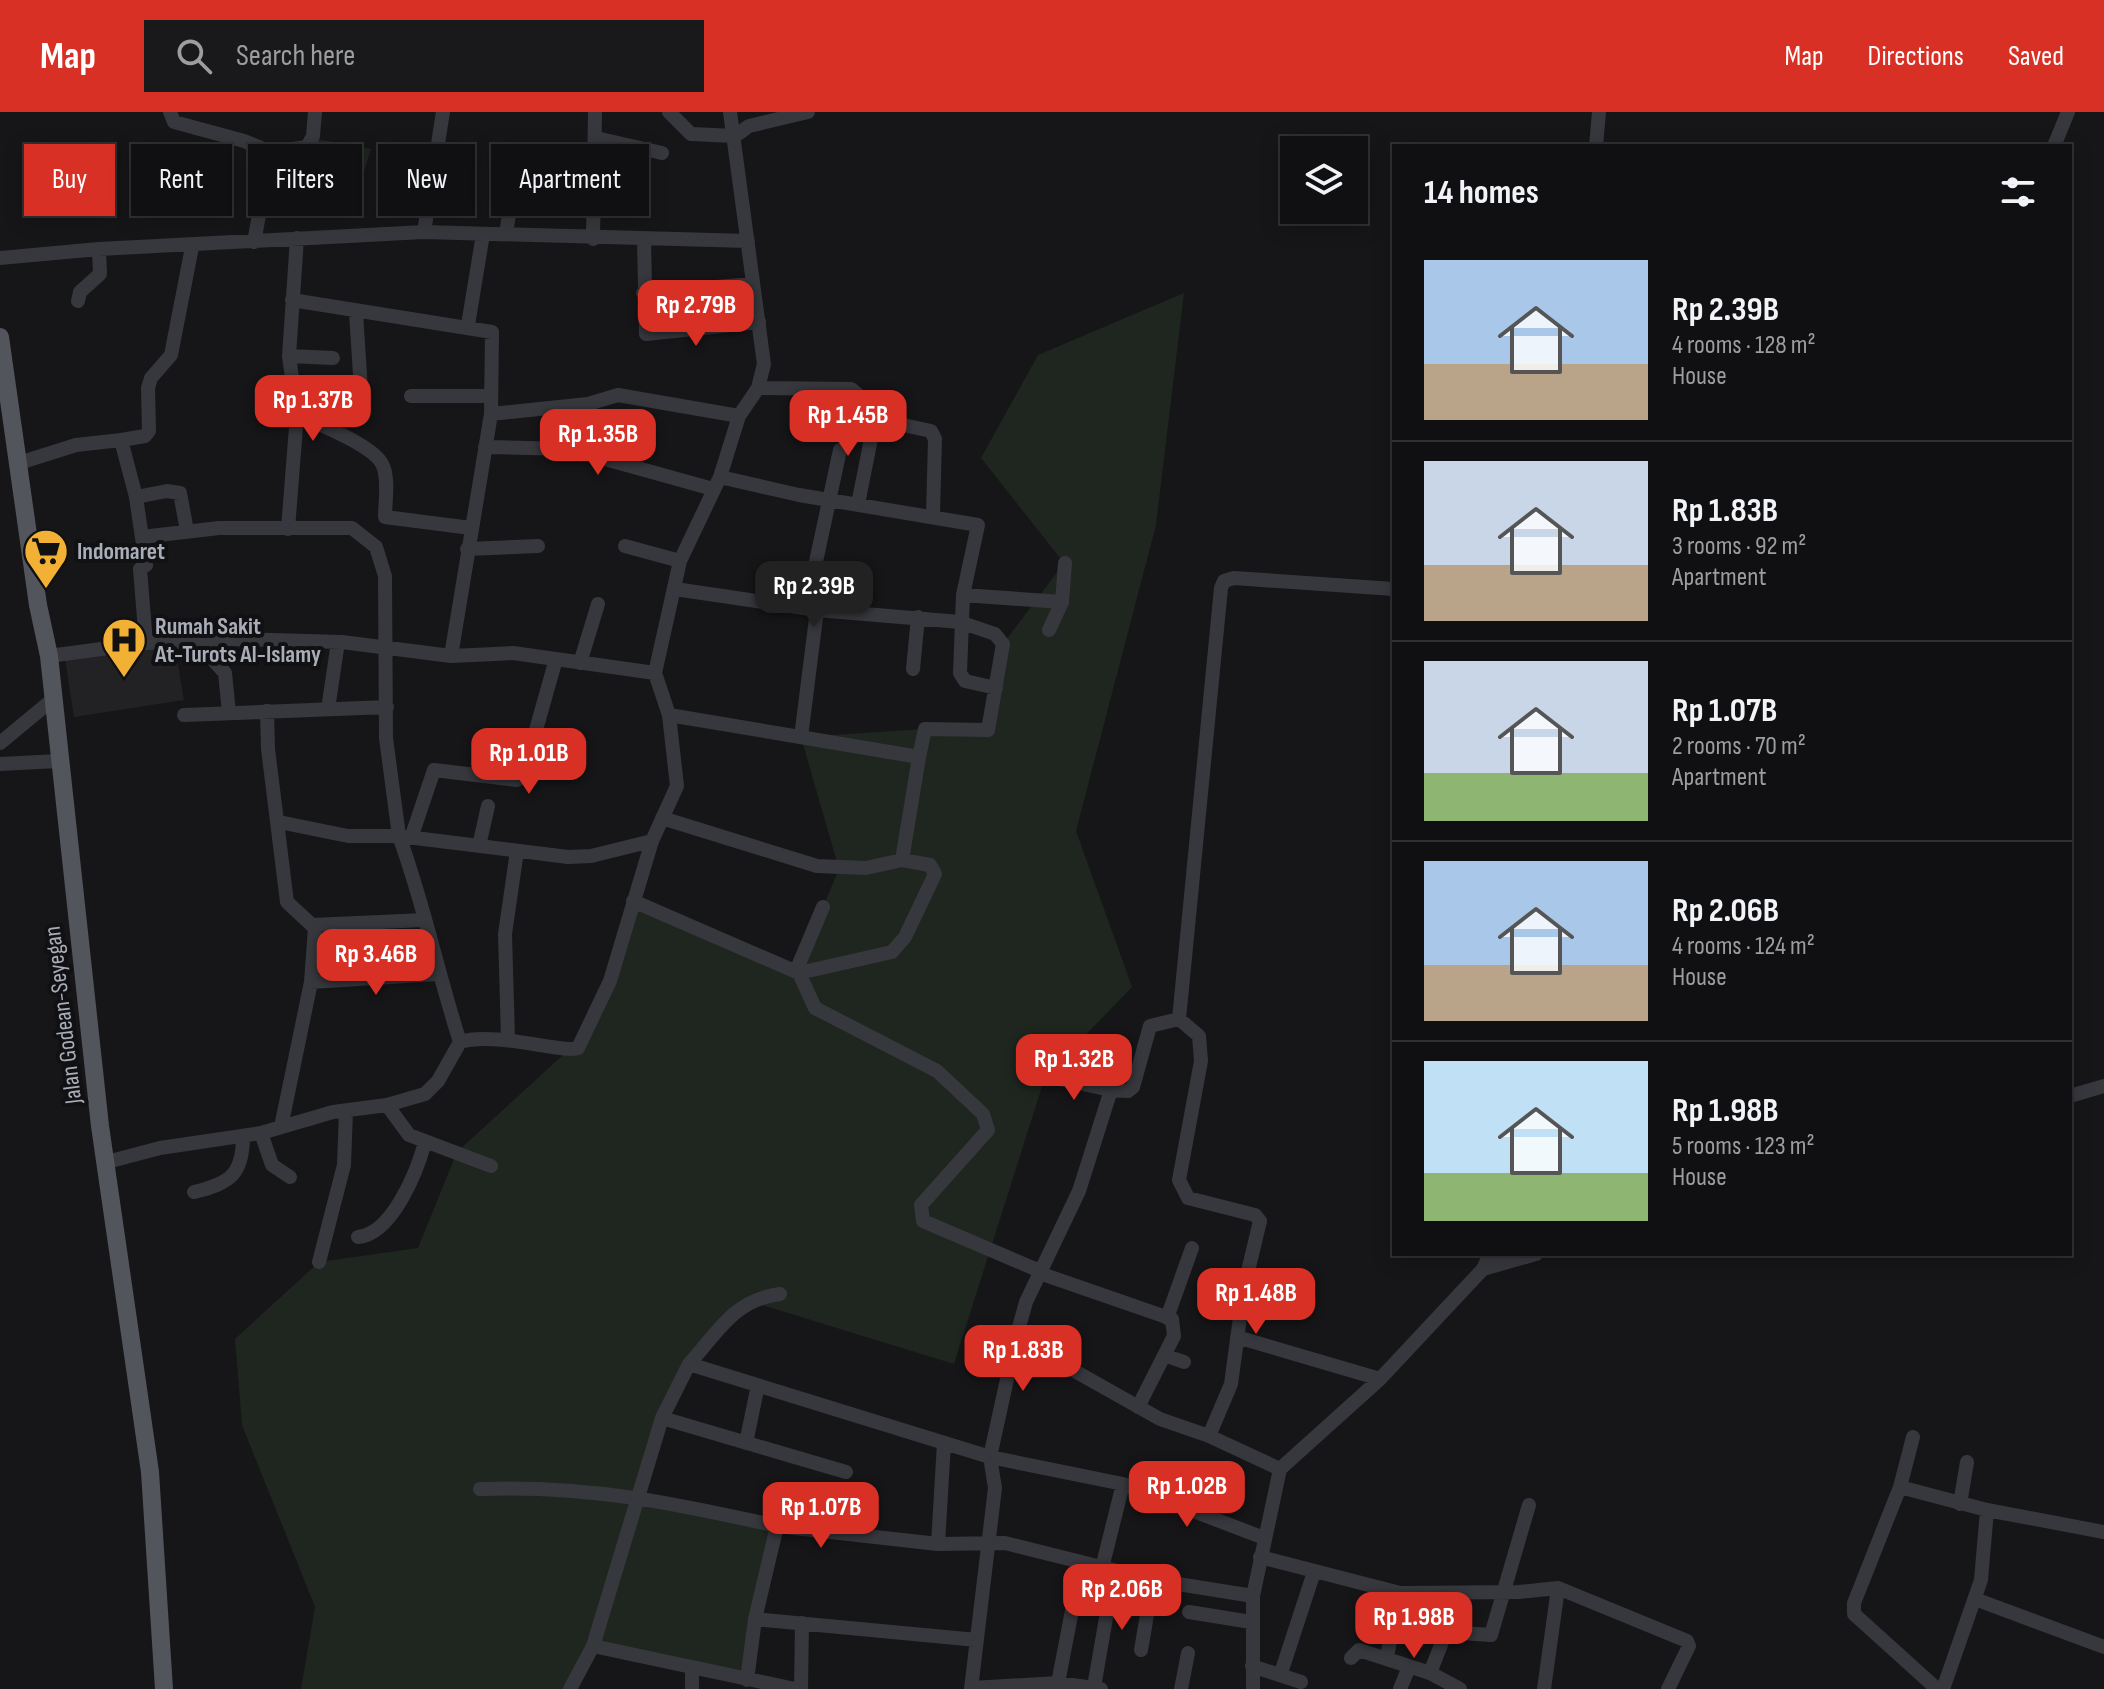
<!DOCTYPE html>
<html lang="en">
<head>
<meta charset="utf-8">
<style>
	:root { --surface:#101012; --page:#19191b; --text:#f1f3f6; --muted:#9c9d9f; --line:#303032; --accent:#d93025 }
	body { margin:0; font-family:"Sofia Sans Condensed",sans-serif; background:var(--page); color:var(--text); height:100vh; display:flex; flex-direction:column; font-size:30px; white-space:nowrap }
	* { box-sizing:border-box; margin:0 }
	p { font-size:26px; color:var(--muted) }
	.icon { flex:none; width:44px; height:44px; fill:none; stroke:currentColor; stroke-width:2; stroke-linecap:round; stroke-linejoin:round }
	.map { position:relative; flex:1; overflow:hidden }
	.drawer { position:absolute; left:1392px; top:32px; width:680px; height:1112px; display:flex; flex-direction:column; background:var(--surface); border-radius:0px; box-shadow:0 4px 20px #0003,0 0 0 2px var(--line) }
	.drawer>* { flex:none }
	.guide { position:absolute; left:24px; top:32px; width:760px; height:72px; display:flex; gap:16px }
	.controls { position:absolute; left:1280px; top:24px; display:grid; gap:16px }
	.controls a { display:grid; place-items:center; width:88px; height:88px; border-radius:0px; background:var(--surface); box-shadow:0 4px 20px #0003,0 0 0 2px var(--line); font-size:40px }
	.price { position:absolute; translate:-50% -68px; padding:0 18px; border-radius:16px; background:var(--accent); color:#fff; font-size:26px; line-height:52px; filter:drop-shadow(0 2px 4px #0008) }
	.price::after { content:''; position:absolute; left:50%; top:48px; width:24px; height:18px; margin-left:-12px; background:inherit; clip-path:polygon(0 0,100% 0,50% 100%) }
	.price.current { background:#222; color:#fff }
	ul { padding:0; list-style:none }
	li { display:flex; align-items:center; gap:24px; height:200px; padding:0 32px }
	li+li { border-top:2px solid var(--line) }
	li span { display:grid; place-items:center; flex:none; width:224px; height:160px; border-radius:0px; color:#555 }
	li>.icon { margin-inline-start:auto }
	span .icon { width:96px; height:96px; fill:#fffc; stroke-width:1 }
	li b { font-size:34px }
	h2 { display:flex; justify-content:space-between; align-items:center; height:96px; padding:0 32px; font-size:34px }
	.pill { padding:0 28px; border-radius:0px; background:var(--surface); box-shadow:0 4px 20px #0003,0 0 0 2px var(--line); font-size:28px; line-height:72px }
	.pill.current { background:var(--accent); color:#fff }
	header { display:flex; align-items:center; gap:48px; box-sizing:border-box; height:112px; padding:0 40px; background:var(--accent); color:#fff }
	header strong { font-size:38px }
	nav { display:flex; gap:44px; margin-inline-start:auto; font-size:28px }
	.search { width:560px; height:72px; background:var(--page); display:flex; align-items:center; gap:20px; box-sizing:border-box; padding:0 28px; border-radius:0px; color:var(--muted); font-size:30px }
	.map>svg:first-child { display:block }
	.built { fill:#222225 }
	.green { fill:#1e261f }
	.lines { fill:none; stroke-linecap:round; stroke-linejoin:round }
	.minor { stroke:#37383d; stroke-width:14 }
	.major { stroke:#53555c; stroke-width:18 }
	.labels { text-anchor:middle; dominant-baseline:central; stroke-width:8; stroke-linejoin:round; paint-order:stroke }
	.poi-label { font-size:24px; font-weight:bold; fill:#a8adb8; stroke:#111113; text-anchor:start }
	.street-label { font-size:24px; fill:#a8adb8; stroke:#111113 }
</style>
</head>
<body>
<header>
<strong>Map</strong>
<div class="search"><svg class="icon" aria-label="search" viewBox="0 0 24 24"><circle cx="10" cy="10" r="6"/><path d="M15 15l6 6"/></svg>Search here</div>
<nav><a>Map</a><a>Directions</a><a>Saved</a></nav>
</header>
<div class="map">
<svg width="2104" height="1577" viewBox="0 0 2104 1577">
	<rect width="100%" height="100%" fill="#161618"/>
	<path class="built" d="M 174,529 L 184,588 L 74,605 L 65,547 Z"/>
	<path class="green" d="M 317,27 L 371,37 L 356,85 L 309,81 Z
		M 1184,181 L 1156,413 L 1076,719 L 1132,875 L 1045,965 L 954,1252 L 749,1189 L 689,1252 L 639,1384 L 781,1414 L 747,1568 L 593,1534 L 571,1577 L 301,1577 L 315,1495 L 242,1313 L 235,1227 L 319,1150 L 418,1136 L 457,1040 L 587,921 L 633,789 L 796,859 L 839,757 L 801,625 L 925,617 L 982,620 L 1003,532 L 1064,451 L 981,346 L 1038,243 Z"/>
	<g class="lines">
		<path class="minor" d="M 170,0 L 174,10 L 244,29 L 271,40 L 307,35 L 313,24 L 315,0
			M 669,0 L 691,22 L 735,24 L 749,14 L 808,0
			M 596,26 L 662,41
			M 1596,34 L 1599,0
			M 2054,34 L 2068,0
			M 424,120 L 443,0
			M 506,122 L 513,77
			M 593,127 L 595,0
			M 644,128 L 646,222 L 759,210
			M 254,130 L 271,40
			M 0,146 L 99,137 L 424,120 L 748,129
			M 643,181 L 753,172
			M 292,188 L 492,220 L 491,302 L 451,544
			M 78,189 L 80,180 L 100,162 L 99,137
			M 356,201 L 361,278
			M 468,213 L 483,122
			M 289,244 L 333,246
			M 758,276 L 851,277 L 868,291 L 875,307 L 931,319 L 935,327 L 933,403
			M 411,284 L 490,284
			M 297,302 C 317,312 376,334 383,354 C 389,368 385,390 385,405 L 471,416
			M 491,302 L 588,292 L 618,283 L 739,304
			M 485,335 L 569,337 L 713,377
			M 19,351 L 76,333 L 121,328
			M 720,365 L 799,383 L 978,413 L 963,483 L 960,561 L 965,569 L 996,576
			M 136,385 L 167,379 L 180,381 L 187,419
			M 858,392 L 875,307
			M 288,417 L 297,302 L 289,244 L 297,126
			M 142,425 L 219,416 L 352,416 L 376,435 L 385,464 L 386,626 L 399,724 L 568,745 L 591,744 L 652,729
			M 625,434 L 680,449
			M 467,437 L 538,434
			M 963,483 L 1062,490
			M 806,496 L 840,338
			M 1049,518 L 1062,490 L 1065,451
			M 212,527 L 215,550 L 225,561 L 229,601
			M 146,531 L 140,457 L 146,453 L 136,385 L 121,328 L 145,324 L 149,319 L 148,276 L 151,266 L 171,243 L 192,135
			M 49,544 L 146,531 L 240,527 L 342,530 L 451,544 L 513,541 L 655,561 L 680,449 L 720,365 L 739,304 L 758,276 L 764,252 L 730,0
			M 580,551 L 598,492
			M 913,557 L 918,505
			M 328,597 L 338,530
			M 267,599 L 268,637 L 287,790 L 315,816 L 311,870 L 281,1015
			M 184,603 L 387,595
			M 669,603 L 919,645 L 925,617 L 988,618 L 1003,532 L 995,522 L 960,510 L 817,498 L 675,477
			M 801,625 L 817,498
			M 0,631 L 52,588
			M 919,645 L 902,748 L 930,753 L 935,762 L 905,825 L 892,840 L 799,861 L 815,896 L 937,959 L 983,1002 L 988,1018 L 921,1093 L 923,1109 L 1040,1159
			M 0,652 L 58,649
			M 662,706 L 817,754 L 866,756 L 902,748
			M 279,710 L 348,724 L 399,724 C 424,792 438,862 460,930
			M 411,726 L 434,658 L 517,668 L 523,664 L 556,547
			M 479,734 L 488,694
			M 633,789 L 799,861
			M 312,813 L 425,808
			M 796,859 L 823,795
			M 311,870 L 438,862
			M 508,927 L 505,822 L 517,739
			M 1045,964 L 1111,978
			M 2070,984 L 2104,974
			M 387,993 L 409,1023 L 491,1054
			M 261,1021 L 272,1053 L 290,1065
			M 107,1050 L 160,1036 L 261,1021 L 333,1000 L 387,993 L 425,982 L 438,969 L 460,930 C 494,919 566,942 578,936 L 610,869 L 652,729 L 677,674 L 669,603 L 655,561
			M 194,1080 C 230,1071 243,1063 243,1024
			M 358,1125 C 392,1122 417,1060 425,1030
			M 319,1150 L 344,1053 L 346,999
			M 1483,1157 L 1536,1142
			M 1039,1161 L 1172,1207 L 1174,1224 L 1138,1295
			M 1167,1206 L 1192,1136
			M 1237,1225 L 1380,1267
			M 1016,1226 L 1026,1190 L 1079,1079 L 1111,978 L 1128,979 L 1133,975 L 1150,914 L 1179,907
			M 1164,1243 L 1184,1250
			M 689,1252 C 719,1219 734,1188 780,1182
			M 662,1306 L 846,1360
			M 1209,1324 L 1231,1272 L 1244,1176 L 1260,1109 L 1255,1103 L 1188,1086 L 1179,1068 L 1201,949 L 1199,924 L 1179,907 L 1221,476 L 1224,469 L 1234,466 L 1394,477
			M 1913,1325 L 1900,1375 L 1854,1491 L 1854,1502 L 1937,1577
			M 746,1331 L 758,1273
			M 1900,1375 L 1987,1398 L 2104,1420
			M 480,1377 C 588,1373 673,1391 777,1414
			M 1960,1392 L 1967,1350
			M 938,1432 L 944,1331
			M 1260,1445 L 1400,1481 L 1519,1480 L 1558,1476 L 1687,1529 L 1689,1534 L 1668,1577
			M 1102,1456 L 1123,1372
			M 1444,1482 L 1446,1520 L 1430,1561 L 1460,1577
			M 1975,1487 L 2104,1535
			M 1189,1500 L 1251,1510
			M 755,1507 L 977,1528
			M 1446,1520 L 1491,1523 L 1529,1393
			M 593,1534 L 795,1577
			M 1141,1538 L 1153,1468
			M 1387,1544 L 1400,1481
			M 1351,1546 L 1359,1538 L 1430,1561
			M 1252,1554 L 1301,1570
			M 1281,1561 L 1314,1460
			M 747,1568 L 755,1507 L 777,1414 L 938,1432 L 1005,1431 L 1153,1468 L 1253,1484
			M 1058,1571 L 1081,1452
			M 1094,1575 L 1114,1460
			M 971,1576 L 1058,1571 L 1101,1577
			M 570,1577 L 593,1534 L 662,1306 L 689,1252 L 990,1345 L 1123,1372 L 1264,1426
			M 692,1577 L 692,1556
			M 801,1577 L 802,1511
			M 971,1577 L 995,1376 L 990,1345 L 1016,1226 L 1160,1307 L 1209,1324 L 1280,1357
			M 1181,1577 L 1188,1541
			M 1253,1577 L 1253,1484 L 1280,1357 L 1380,1267 L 1483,1157 L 1490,1142
			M 1400,1577 L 1409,1555
			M 1544,1577 L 1558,1476
			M 1943,1577 L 1981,1468 L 1987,1398"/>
		<path class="major" d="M 0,225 L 38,493 L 49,544 L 100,1014 L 150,1360 L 164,1577"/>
	</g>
	<defs>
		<g id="supermarket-pin" transform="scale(2.3)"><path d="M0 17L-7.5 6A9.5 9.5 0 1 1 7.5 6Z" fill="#f2b134" stroke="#111113"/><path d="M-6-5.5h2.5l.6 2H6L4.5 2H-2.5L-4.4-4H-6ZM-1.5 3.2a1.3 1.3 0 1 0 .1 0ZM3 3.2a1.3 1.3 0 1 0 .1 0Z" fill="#111"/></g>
		<g id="hospital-pin" transform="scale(2.3)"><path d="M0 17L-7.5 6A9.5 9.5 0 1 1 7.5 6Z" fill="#f2b134" stroke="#111113"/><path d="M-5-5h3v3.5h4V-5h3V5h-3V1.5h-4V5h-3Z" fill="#111"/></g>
	</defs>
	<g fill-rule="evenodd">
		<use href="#supermarket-pin" x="46" y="439"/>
		<use href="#hospital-pin" x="124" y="528"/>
	</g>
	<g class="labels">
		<g class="poi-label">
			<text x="77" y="439">Indomaret</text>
			<text x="155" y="514">Rumah Sakit<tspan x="155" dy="28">At-Turots Al-Islamy</tspan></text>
		</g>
		<g class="street-label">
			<text transform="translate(63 903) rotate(-97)">Jalan Godean-Seyegan</text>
		</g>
	</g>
</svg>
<div class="controls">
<a><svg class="icon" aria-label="layers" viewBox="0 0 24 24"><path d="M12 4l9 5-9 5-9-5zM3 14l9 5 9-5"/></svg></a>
</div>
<b class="price" style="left:696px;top:236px">Rp 2.79B</b>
<b class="price" style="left:313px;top:331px">Rp 1.37B</b>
<b class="price" style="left:848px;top:346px">Rp 1.45B</b>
<b class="price" style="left:598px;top:365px">Rp 1.35B</b>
<b class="price current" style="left:814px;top:517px">Rp 2.39B</b>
<b class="price" style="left:529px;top:684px">Rp 1.01B</b>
<b class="price" style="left:376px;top:885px">Rp 3.46B</b>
<b class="price" style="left:1074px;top:990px">Rp 1.32B</b>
<b class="price" style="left:1256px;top:1224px">Rp 1.48B</b>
<b class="price" style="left:1023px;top:1281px">Rp 1.83B</b>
<b class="price" style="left:1187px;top:1417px">Rp 1.02B</b>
<b class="price" style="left:821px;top:1438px">Rp 1.07B</b>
<b class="price" style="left:1122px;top:1520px">Rp 2.06B</b>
<b class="price" style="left:1414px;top:1548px">Rp 1.98B</b>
<div class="guide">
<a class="pill current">Buy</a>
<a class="pill">Rent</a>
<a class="pill">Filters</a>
<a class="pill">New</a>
<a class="pill">Apartment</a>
</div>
<section class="drawer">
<h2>14 homes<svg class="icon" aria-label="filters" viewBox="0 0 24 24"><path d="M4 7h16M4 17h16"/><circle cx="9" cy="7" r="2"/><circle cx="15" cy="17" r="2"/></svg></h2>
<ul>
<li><span style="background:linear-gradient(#a9c7e8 65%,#b9a48a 0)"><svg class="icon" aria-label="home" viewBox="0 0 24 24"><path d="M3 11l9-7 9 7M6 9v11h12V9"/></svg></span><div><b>Rp 2.39B</b><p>4 rooms · 128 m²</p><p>House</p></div></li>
<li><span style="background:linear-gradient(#c9d6e8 65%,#b9a48a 0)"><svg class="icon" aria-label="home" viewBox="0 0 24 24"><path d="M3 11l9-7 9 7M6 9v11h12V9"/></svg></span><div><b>Rp 1.83B</b><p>3 rooms · 92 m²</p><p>Apartment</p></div></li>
<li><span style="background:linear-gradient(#c9d6e8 70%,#8fb573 0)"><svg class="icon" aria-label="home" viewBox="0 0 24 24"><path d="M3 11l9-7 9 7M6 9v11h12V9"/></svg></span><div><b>Rp 1.07B</b><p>2 rooms · 70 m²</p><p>Apartment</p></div></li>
<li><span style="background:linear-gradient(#a9c7e8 65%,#b9a48a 0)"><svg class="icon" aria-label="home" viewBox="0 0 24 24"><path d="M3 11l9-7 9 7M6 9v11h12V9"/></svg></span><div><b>Rp 2.06B</b><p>4 rooms · 124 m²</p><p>House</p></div></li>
<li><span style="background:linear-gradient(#bfe0f5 70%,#8fb573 0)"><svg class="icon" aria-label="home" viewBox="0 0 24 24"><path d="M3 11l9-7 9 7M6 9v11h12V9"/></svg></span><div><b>Rp 1.98B</b><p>5 rooms · 123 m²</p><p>House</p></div></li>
</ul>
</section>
</div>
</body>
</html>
